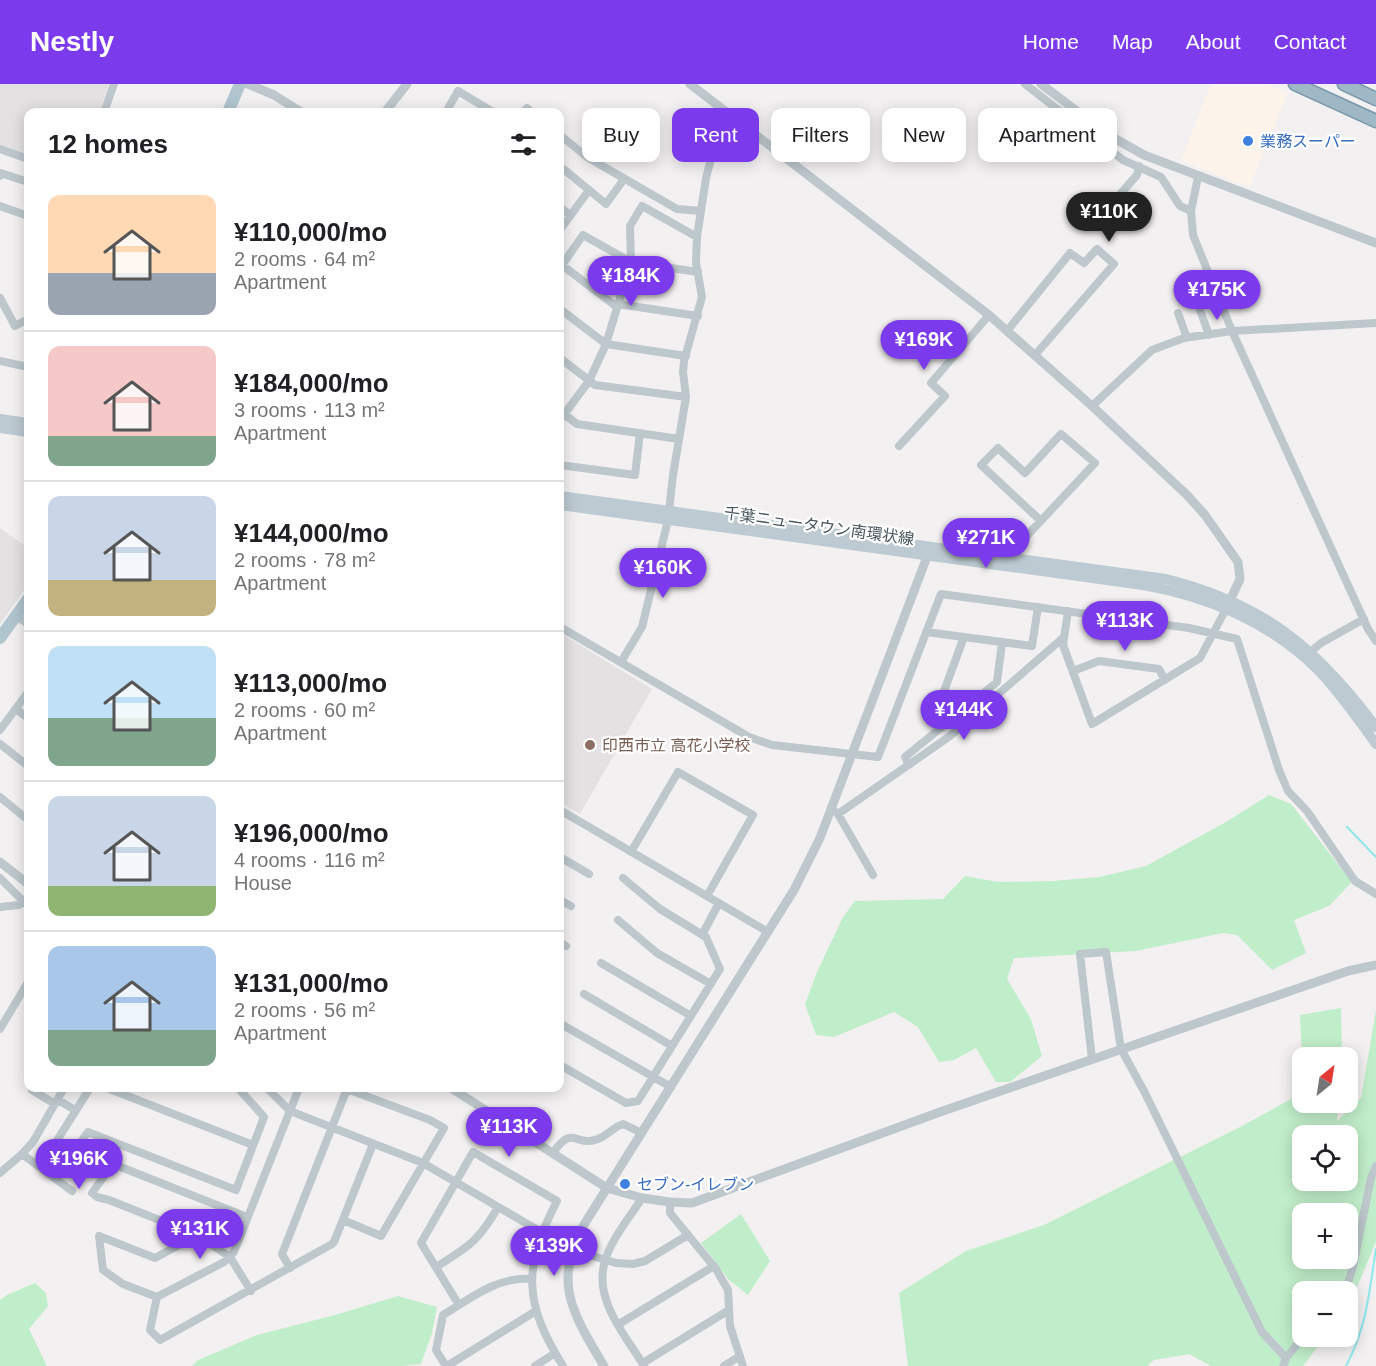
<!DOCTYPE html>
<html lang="en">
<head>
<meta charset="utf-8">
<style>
	:root { --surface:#fff; --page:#f2f2f2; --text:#202124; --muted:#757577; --line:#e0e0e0; --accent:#7c3aed }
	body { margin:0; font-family:Helvetica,"Noto Sans JP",sans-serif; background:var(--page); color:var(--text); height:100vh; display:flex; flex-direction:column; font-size:22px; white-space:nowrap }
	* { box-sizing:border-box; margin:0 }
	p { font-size:20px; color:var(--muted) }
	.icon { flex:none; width:33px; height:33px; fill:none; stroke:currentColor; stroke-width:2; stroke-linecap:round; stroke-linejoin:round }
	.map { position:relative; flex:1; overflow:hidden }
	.drawer { position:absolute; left:24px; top:24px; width:540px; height:984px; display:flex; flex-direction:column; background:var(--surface); border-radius:12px; box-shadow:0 3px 15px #0003 }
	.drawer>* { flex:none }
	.top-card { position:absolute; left:582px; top:24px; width:570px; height:54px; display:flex; gap:12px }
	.needle { width:39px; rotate:30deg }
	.tools { position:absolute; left:1292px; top:963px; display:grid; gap:12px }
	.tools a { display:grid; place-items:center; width:66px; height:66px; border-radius:12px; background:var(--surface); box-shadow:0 3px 15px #0003; font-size:30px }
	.price { position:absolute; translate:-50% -51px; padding:0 14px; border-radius:21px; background:var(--accent); color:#fff; font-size:20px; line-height:39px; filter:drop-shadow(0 2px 3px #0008) }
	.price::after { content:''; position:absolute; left:50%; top:36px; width:18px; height:14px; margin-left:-9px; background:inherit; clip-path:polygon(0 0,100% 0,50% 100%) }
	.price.active { background:#222; color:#fff }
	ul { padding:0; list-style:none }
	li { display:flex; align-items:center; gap:18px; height:150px; padding:0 24px }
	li+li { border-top:2px solid var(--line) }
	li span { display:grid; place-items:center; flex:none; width:168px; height:120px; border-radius:12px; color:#555 }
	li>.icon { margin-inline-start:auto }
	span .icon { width:72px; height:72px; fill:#fffc; stroke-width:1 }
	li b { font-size:26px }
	h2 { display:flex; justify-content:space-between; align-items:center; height:72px; padding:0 24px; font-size:26px }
	.pill { padding:0 21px; border-radius:12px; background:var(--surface); box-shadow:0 3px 15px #0003; font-size:21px; line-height:54px }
	.pill.active { background:var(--accent); color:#fff }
	header { display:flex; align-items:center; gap:36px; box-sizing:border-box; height:84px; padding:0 30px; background:var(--accent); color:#fff }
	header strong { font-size:28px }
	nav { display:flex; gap:33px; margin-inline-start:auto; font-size:21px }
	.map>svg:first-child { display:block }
	.commercial { fill:#fcf4eb }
	.education { fill:#e4e1e2 }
	.green { fill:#c1eeca; fill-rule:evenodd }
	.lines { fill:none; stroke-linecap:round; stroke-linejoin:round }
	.stream { stroke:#90e7e9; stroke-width:2 }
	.trunk-casing { stroke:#7597a9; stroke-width:15 }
	.minor { stroke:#bdc7cc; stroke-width:8 }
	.tertiary { stroke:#bdc7cc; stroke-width:9 }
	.secondary { stroke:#bdcad1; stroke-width:10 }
	.primary { stroke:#b1c5ce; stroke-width:12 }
	.trunk { stroke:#9eb8c6; stroke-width:12 }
	.shop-dot { fill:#3f7fe0; stroke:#fff; stroke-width:2 }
	.education-dot { fill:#8d6e63; stroke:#fff; stroke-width:2 }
	.labels { text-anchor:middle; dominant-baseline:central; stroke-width:4.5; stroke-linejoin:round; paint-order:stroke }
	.shop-label { font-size:16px; fill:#366cbe; stroke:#fff; text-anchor:start }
	.street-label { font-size:16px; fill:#49575d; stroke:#fff }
	.education-label { font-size:16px; fill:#785e54; stroke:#fff; text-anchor:start }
</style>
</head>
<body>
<header>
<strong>Nestly</strong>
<nav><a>Home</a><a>Map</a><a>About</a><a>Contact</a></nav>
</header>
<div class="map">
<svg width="1376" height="1282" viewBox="0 0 1376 1282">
	<rect width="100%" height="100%" fill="#f3f0f1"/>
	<path class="commercial" d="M 1211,0 L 1268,0 L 1288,9 L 1249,103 L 1181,77 Z"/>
	<path class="education" d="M 0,0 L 109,0 L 99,28 L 28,28 L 28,73 L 0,63 Z
		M 0,444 L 28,464 L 28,501 L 0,540 Z
		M 560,549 L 652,605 L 580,730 L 560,718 Z"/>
	<path class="green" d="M 1269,711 L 1291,720 L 1352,798 L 1329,822 L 1294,836 L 1306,869 L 1272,886 L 1237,851 L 1223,849 L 1136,867 L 1014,874 L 1007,895 L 1031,935 L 1042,972 L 1010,998 L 996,998 L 976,964 L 954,976 L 939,978 L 918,943 L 894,928 L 834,953 L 816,951 L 805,920 L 817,888 L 843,833 L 855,817 L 943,815 L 965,792 L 998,798 L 1053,797 L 1099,793 L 1146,782 L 1226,738 Z
		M 1341,924 L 1342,973 L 1302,973 L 1300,931 Z
		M 1376,926 L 1376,1158 L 1355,1208 L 1347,1219 L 1347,1208 L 1302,1208 L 1302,1252 L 1325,1253 L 1303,1282 L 1211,1282 L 1189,1270 L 1154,1276 L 1147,1282 L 908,1282 L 899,1209 L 966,1167 L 1044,1141 L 1242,1042 L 1291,1015 L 1302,989 L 1302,1018 L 1338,1019 L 1337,1037 L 1361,1014 ZM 1302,1052 L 1347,1052 L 1347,1096 L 1302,1096 ZM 1302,1130 L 1347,1130 L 1347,1174 L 1302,1174 Z
		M 741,1130 L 770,1177 L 748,1211 L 729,1196 L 701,1159 Z
		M 35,1199 L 46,1209 L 48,1222 L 29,1245 L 47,1282 L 0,1282 L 0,1216 L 7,1211 Z
		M 398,1212 L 437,1223 L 432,1249 L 421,1280 L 402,1282 L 192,1282 L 198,1276 L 257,1251 L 335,1231 Z"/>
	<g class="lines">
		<path class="stream" d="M 1347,743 L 1376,773
			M 1346,1282 C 1367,1243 1369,1208 1376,1165"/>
		<g class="trunk-casing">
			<path id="trunk" d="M 1295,0 L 1376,37
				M 1344,0 L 1376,15"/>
		</g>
		<path class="minor" d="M 1025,0 L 1123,76 L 1161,93 L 1180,122 L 1191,127
			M 104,28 L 114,0
			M 446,28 L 458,7 L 493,28
			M 523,28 L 527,24 L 532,28
			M 560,51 L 587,73 L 677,125 L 701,127
			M 0,65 L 28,75
			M 598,79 L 628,36
			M 560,82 L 606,120 L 624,95
			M 0,92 L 1,89 L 28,98
			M 1198,93 L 1191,127 L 1193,151 L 1232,247 L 1368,545 L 1376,557
			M 0,122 L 28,132
			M 560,123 L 570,131
			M 1124,126 L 1115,116 L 1137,91 L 1139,82
			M 560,146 L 589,106
			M 562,181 L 617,223
			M 560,184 L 583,151 L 631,178 L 698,188
			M 0,214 L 15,242 L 28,235
			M 1196,215 L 1209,251
			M 618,220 L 698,232
			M 560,225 L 606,260 L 686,272
			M 1178,229 L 1187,254
			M 1007,247 L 1070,169 L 1084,179 L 1097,165 L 1114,180 L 1035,271
			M 560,274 L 595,301 L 686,313
			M 0,277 L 28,283
			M 1092,322 L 1152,266 L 1184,254 L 1232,247 L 1376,239
			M 560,327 L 577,340 L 679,355
			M 560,336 L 589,297 L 606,260 L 631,178 L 630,142 L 642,122 L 697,153
			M 899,362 L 945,312 L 931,299 L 989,231
			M 560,381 L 635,391 L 640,349
			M 1007,473 L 1095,379 L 1061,350 L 1025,389 L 998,364 L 981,381 L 1041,437
			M 1068,527 L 1063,561 L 1092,640 L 1200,574 L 1226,525
			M 16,532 L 28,540
			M 560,543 L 749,653 L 772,661 L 878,673 L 941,510 L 1189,544 L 1237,555 L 1279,686 L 1288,707 L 1307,727 L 1355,797 L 1376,810
			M 926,548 L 1032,562 L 1038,523
			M 1307,571 L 1321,559 L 1364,535
			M 621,578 L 642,543 L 668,436 L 673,391 L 686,313 L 683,288 L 684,277 L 702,213 L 696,179 L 697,153 L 706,94 L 724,26
			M 1073,587 L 1099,577 L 1159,585 L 1165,596
			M 16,625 L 28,634
			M 941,643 L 934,634 L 964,553
			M 0,646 L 28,608
			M 0,660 L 28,682
			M 909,681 L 905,673 L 997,598 L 1002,559
			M 0,713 L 28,736
			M 560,726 L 768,848
			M 834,727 L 838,730 L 873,791
			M 838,730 L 950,652 L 1064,553
			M 631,768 L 678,688 L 753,731 L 707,812
			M 560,773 L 589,790
			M 0,794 L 28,822
			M 560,816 L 571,822
			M 0,823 L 19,821 L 22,817
			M 618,836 L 657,869 L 711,900
			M 702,851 L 719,819
			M 560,858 L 566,862
			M 601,879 L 691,932
			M 584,910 L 672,962
			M 561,940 L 671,1003
			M 0,945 L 28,898
			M 1092,975 L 1080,870 L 1106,868 L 1121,965 L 1145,1009 L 1262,1248 L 1286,1274
			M 560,981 L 626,1019 L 638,1017 L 720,885 L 706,853 L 660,825 L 623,794
			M 33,1004 L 32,1006 L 55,1020
			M 64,1004 L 33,1058 L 22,1070 L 72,1107
			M 90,1004 L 51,1066 L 67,1077 L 88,1048 L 236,1106 L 264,1033 L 238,1004
			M 107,1004 L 253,1061
			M 267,1004 L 290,1027 L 423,1079 L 572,1166 L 616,1179 L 633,1180 L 645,1177 L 688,1151
			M 58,1016 L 75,1026
			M 553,1069 C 573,1039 575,1064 598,1055 C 607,1052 613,1043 623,1040 L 642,1049
			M 0,1089 L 22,1070
			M 642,1114 C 630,1133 611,1155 605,1177 C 593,1216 626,1252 644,1282
			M 670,1118 L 670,1129 L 716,1185 L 728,1206 L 730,1242 L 743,1282
			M 247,1133 L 113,1080 L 92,1109 L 97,1113 L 109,1116 L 197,1151 L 230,1173 L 251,1207
			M 197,1151 L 155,1174 L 99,1152 L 103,1186 L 123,1200 L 157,1213 L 224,1178 L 234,1168 L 299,1004
			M 436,1183 C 468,1163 479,1157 498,1123
			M 290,1184 L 282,1170 L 347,1005 L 430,1036 L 444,1044 L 381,1152 L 343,1136
			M 1345,1208 L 1353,1183 L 1371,1094 L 1376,1082
			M 157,1213 L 150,1246 L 160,1256 L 332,1160 L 334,1158 L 373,1060
			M 459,1221 L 421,1159 L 473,1068 L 557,1117 C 523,1183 523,1218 563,1282
			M 619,1240 L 714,1182
			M 643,1279 L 729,1226
			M 446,1282 L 436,1266 L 443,1231 C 471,1214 498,1192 532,1195
			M 447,1282 L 536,1227
			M 535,1282 L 555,1269
			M 724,1282 L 740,1272
			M 1283,1282 L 1286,1274 L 1304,1252"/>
		<path class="tertiary" d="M 248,0 L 274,11 L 301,28
			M 690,0 L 989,231 L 1092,322 L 1187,411 L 1205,431 L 1238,478 L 1240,495 L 1227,523
			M 1041,0 L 1107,50 L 1144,71 L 1376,159
			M 385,28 L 407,0
			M 0,778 L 28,800
			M 451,1004 L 607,1104 L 642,1114 L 670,1118 L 692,1119 L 940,1028 L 1348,887 L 1376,881
			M 604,1282 C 573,1230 551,1197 585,1139 L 794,806 L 820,754 L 930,465"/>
		<path class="secondary" d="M 0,335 L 28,339
			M 0,344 L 28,348
			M 560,412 L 1166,495 C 1263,519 1317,564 1376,643
			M 560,421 L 1143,501 C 1208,512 1272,539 1319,587 C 1340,609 1358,635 1376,660"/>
		<path class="primary" d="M 228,28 L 240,0
			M 0,554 L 28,515"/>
		<use href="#trunk" class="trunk"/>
	</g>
	<g class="shop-dot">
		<circle cx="1248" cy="57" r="6"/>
		<circle cx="625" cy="1100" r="6"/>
	</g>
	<circle class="education-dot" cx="590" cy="661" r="6"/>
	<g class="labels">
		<g class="shop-label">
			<text x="1260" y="57">業務スーパー</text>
			<text x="637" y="1100">セブン-イレブン</text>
		</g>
		<g class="street-label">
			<text transform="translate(819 442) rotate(8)">千葉ニュータウン南環状線</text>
		</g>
		<g class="education-label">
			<text x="602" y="661">印西市立 高花小学校</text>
		</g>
	</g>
</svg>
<div class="tools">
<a><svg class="needle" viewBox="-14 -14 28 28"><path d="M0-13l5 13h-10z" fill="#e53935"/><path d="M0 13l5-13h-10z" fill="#757577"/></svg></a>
<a><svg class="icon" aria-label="locate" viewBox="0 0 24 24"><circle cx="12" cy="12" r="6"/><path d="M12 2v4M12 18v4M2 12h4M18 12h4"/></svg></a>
<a>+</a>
<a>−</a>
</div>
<b class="price active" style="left:1109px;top:159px">¥110K</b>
<b class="price" style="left:631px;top:223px">¥184K</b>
<b class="price" style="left:1217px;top:237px">¥175K</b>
<b class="price" style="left:924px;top:287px">¥169K</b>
<b class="price" style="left:986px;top:485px">¥271K</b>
<b class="price" style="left:663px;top:515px">¥160K</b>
<b class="price" style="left:1125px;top:568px">¥113K</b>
<b class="price" style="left:964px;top:657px">¥144K</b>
<b class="price" style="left:509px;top:1074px">¥113K</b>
<b class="price" style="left:79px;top:1106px">¥196K</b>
<b class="price" style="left:200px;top:1176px">¥131K</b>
<b class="price" style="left:554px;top:1193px">¥139K</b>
<div class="top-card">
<a class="pill">Buy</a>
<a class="pill active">Rent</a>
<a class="pill">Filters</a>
<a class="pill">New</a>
<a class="pill">Apartment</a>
</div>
<section class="drawer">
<h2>12 homes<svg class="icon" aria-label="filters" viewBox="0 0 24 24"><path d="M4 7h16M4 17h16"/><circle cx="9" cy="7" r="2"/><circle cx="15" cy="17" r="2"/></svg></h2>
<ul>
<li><span style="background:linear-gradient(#ffd9b3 65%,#9aa5b1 0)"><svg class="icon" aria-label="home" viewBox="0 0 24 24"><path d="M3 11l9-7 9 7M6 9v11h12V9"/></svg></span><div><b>¥110,000/mo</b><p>2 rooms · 64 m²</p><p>Apartment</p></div></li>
<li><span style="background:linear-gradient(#f6c9c9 75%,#7fa58c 0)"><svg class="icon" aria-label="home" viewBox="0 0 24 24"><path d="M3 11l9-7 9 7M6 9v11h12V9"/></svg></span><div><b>¥184,000/mo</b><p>3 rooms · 113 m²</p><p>Apartment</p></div></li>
<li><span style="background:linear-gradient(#c9d6e8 70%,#c2b280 0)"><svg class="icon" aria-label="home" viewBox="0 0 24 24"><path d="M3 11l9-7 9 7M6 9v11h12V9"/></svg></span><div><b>¥144,000/mo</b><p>2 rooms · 78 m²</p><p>Apartment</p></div></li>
<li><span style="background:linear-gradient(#bfe0f5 60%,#7fa58c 0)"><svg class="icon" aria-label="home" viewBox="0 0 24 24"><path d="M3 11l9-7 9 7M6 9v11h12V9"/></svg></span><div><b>¥113,000/mo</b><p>2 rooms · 60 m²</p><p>Apartment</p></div></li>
<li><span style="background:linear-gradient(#c9d6e8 75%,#8fb573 0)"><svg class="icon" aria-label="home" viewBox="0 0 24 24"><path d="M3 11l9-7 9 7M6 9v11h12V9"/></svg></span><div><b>¥196,000/mo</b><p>4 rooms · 116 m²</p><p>House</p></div></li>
<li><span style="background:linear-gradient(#a9c7e8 70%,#7fa58c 0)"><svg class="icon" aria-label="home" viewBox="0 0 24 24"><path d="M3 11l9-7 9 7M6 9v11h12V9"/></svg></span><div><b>¥131,000/mo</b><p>2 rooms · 56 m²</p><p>Apartment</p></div></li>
</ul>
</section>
</div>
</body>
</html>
